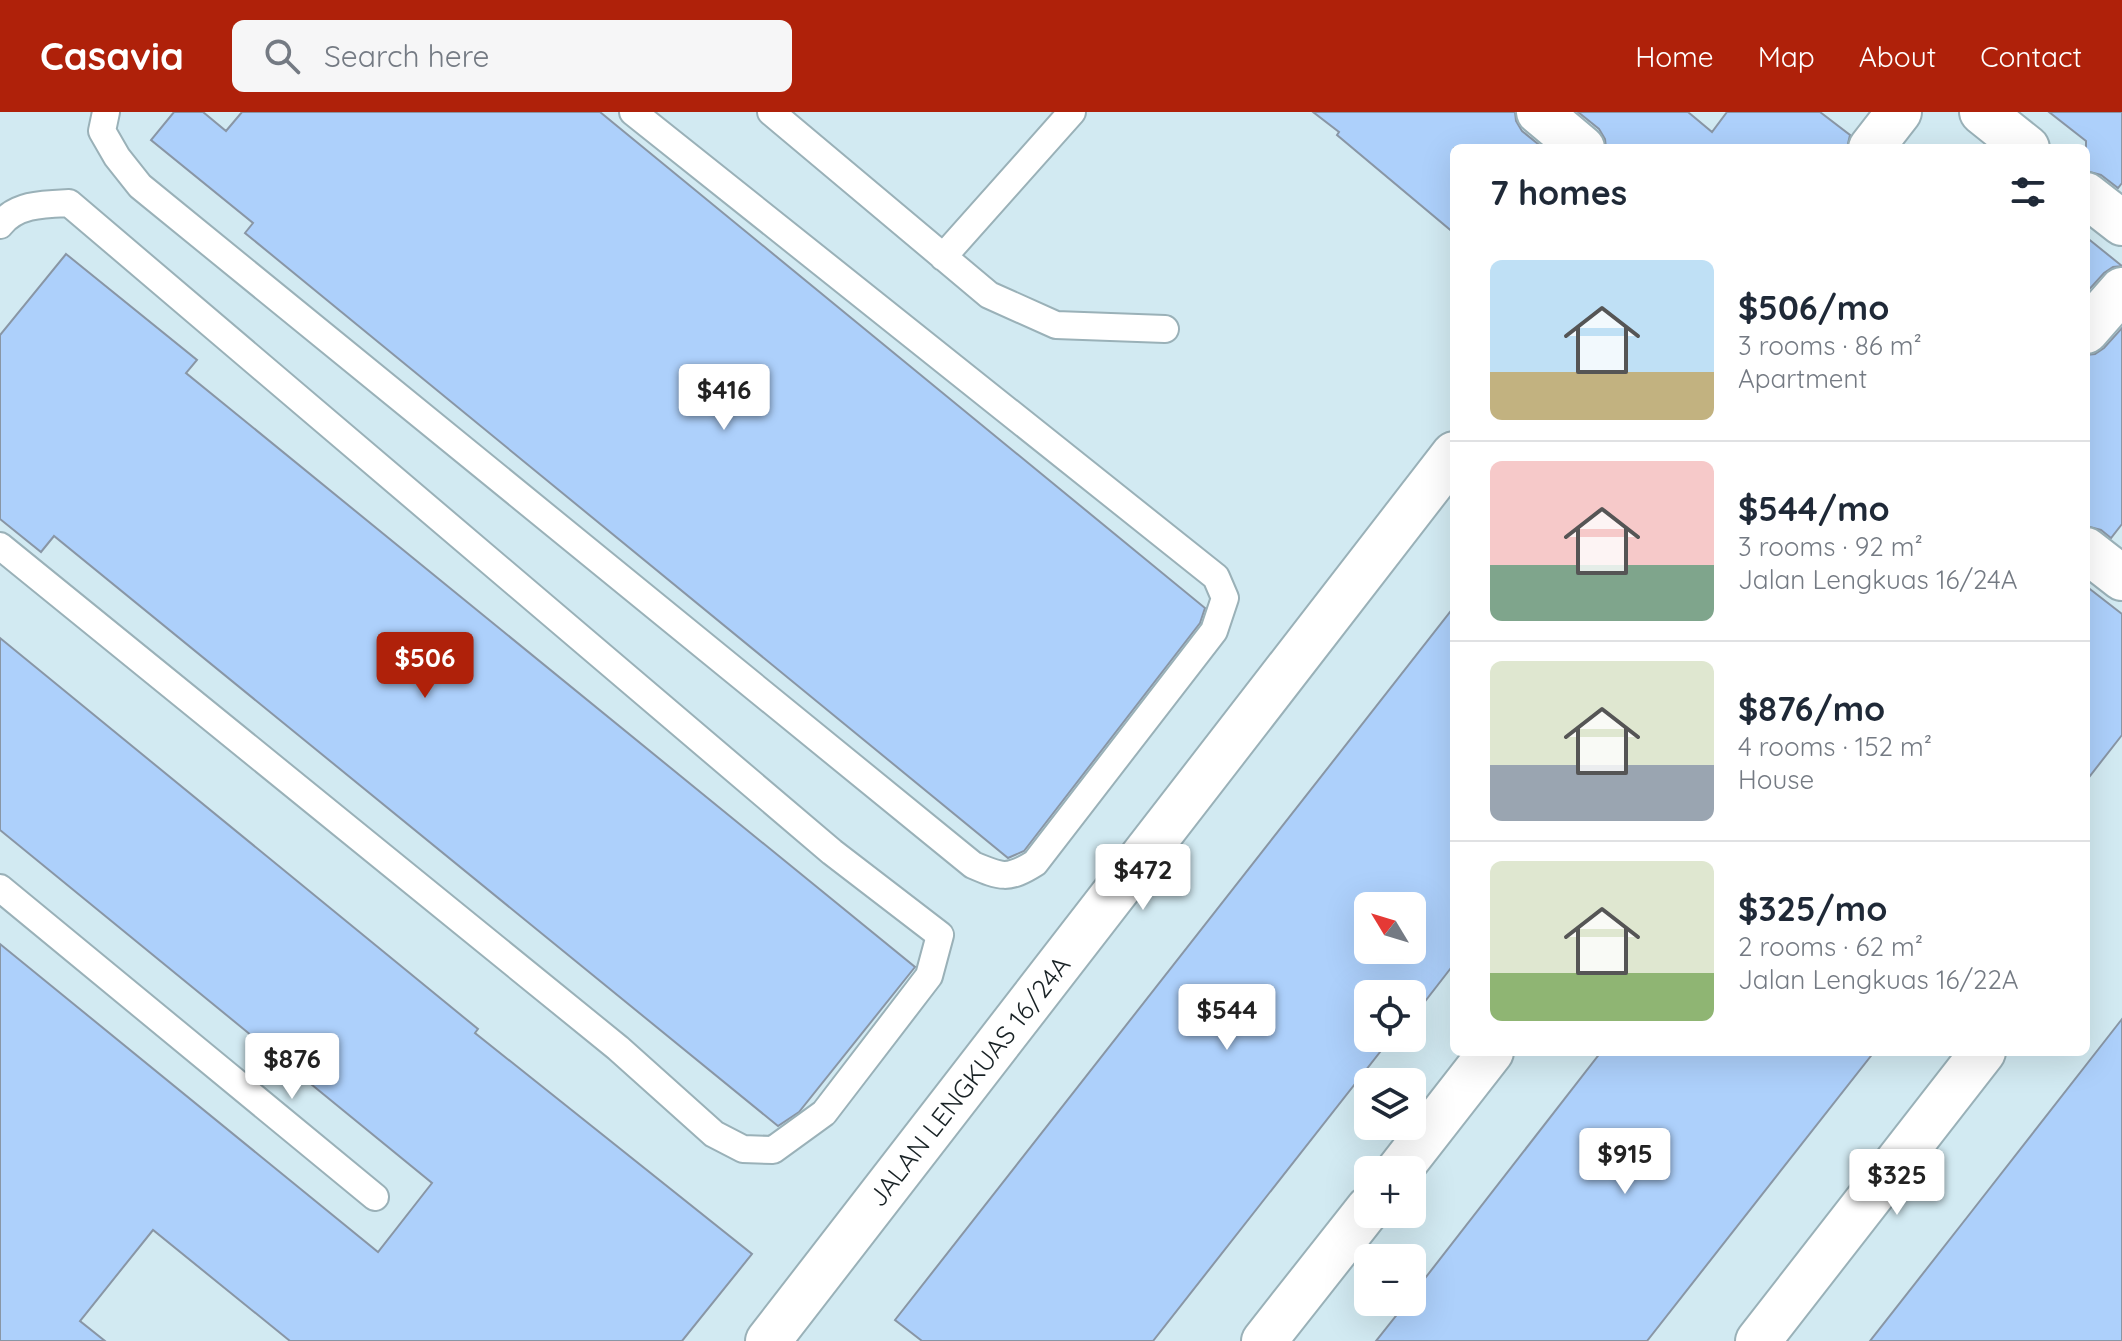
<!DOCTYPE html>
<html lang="en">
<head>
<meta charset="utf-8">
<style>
	:root { --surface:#fff; --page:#f6f6f7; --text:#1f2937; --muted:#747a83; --line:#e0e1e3; --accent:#af210a }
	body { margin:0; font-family:Quicksand,sans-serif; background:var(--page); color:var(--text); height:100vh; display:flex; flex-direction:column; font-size:30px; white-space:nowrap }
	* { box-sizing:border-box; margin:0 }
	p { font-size:26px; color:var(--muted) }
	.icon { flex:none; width:44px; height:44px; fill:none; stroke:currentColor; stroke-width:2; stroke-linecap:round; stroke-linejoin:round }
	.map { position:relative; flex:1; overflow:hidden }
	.drawer { position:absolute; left:1450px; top:32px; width:640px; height:912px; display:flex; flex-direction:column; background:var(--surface); border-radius:12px; box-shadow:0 8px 32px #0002 }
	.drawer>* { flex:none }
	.needle { width:52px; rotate:308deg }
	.controls { position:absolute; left:1354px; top:780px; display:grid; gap:16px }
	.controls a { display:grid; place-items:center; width:72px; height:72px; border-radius:12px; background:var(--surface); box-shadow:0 8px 32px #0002; font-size:40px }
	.price { position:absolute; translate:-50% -68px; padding:0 18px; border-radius:8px; background:#fff; color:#222; font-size:26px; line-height:52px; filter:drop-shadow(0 2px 4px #0008) }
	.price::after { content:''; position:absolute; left:50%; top:48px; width:24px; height:18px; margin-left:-12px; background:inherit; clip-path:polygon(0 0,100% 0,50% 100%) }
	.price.selected { background:var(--accent); color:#fff }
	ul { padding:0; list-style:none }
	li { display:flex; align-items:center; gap:24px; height:200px; padding:0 40px }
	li+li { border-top:2px solid var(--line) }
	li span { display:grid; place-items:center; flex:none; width:224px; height:160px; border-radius:12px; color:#555 }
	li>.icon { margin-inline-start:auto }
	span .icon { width:96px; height:96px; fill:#fffc; stroke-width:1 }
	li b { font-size:34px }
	h2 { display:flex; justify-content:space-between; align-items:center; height:96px; padding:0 40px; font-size:34px }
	header { display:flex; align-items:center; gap:48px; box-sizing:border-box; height:112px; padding:0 40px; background:var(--accent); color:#fff }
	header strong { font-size:38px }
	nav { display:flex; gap:44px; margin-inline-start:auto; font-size:28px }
	.search { width:560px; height:72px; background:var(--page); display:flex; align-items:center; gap:20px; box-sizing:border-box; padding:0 28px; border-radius:12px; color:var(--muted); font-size:30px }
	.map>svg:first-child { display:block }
	.building { fill:#add0fb; stroke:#8996a5; stroke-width:2; fill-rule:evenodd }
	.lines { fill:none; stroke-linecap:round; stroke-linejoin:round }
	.service-casing { stroke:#9ab1b8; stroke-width:30 }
	.minor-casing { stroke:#9ab1b8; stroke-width:48 }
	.service { stroke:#fff; stroke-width:26 }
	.minor { stroke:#fff; stroke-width:44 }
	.labels { text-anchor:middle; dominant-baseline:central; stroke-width:8; stroke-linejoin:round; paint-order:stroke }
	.street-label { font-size:26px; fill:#192225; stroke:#fff }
</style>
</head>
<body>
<header>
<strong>Casavia</strong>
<div class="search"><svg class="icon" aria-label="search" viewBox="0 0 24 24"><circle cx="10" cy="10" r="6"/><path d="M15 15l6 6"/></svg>Search here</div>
<nav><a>Home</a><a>Map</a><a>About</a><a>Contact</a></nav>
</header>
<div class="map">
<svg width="2122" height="1229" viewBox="0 0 2122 1229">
	<rect width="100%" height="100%" fill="#d2eaf2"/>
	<path class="building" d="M 174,0 L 203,0 L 226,19 L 242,0 L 600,0 L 1205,496 L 1200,511 L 1024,739 L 1008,746 L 245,121 L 253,111 L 151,28 Z
		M 1313,0 L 1515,0 L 1516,9 L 1522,19 L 1543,36 L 1454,36 L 1454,121 L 1337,23 L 1339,20 Z
		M 1578,0 L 1688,0 L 1712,20 L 1727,0 L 1820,0 L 1850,23 L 1847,36 L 1606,36 L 1605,27 L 1599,17 Z
		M 2049,0 L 2122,0 L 2122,71 L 2118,76 L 2101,63 L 2086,59 L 2086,29 Z
		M 2086,125 L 2122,154 L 2113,155 L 2104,161 L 2086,181 Z
		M 66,142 L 197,248 L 186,261 L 915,855 L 799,1000 L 778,1014 L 54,424 L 41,440 L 0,407 L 0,223 Z
		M 2122,216 L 2122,412 L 2111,426 L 2101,418 L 2086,414 L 2086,243 L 2095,242 L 2104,236 Z
		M 2086,474 L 2122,502 L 2122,623 L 2086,669 Z
		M 1454,495 L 1454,852 L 1416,901 L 1412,899 L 1412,882 L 1368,882 L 1368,926 L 1391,926 L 1153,1229 L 922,1229 L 895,1208 ZM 1368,794 L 1412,794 L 1412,838 L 1368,838 Z
		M 0,526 L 478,917 L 475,921 L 752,1142 L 682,1229 L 290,1229 L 153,1118 L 80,1209 L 105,1229 L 0,1229 L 0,832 L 378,1140 L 432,1071 L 0,718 Z
		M 2122,907 L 2122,1229 L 1870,1229 L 1972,1099 Z
		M 1601,940 L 1874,940 L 1647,1229 L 1376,1229 L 1407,1190 L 1412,1190 L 1412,1183 Z"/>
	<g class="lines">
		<g class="service-casing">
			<path id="service" d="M 106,0 L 102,19 L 117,45 L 140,74 L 973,753 C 1001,765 1008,768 1035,751 L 1214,519 L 1225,486 L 1216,465 L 633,0
				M 771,0 L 989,183 L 1056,213 L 1165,217
				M 0,113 C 16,92 44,92 69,91 L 832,740 L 940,823 L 929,864 L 824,1001 L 773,1038 L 743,1037 L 714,1022 L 618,936 L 0,434
				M 943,145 L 1072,0
				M 0,776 L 375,1085"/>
		</g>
		<g class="minor-casing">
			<path id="minor" d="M 1539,0 L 1582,36
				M 1982,0 L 2027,36
				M 1871,36 L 1899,0
				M 2086,83 L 2122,111
				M 2086,219 L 2122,178
				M 2086,438 L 2122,466
				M 1399,1058 L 1491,940
				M 768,1229 L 1454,342
				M 1264,1229 L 1368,1097
				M 1758,1229 L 1983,940"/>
		</g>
		<use href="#service" class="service"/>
		<use href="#minor" class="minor"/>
	</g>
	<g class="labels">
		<g class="street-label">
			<text transform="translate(969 969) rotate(-52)">JALAN LENGKUAS 16/24A</text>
		</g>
	</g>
</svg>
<div class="controls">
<a><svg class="needle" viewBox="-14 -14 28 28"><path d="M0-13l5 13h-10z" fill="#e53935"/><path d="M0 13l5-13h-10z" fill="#747a83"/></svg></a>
<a><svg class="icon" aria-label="locate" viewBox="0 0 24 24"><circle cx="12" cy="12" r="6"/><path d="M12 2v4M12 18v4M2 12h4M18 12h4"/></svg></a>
<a><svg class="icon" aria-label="layers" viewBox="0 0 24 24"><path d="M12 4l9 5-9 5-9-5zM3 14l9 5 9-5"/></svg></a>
<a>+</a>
<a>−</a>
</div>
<b class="price" style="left:724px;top:320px">$416</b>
<b class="price selected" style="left:425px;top:588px">$506</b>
<b class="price" style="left:1143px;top:800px">$472</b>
<b class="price" style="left:1227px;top:940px">$544</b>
<b class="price" style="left:292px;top:989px">$876</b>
<b class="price" style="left:1625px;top:1084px">$915</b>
<b class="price" style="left:1897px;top:1105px">$325</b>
<section class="drawer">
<h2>7 homes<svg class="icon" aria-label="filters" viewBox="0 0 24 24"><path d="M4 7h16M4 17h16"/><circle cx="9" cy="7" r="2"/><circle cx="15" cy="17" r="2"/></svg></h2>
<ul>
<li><span style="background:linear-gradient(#bfe0f5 70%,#c2b280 0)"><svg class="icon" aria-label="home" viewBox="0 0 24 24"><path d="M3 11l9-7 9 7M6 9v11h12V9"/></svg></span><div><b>$506/mo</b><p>3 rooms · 86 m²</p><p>Apartment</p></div></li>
<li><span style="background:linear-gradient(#f6c9c9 65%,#7fa58c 0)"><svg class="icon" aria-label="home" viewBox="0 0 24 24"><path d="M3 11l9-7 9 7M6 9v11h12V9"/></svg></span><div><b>$544/mo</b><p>3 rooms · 92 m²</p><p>Jalan Lengkuas 16/24A</p></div></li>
<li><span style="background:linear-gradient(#dfe7d0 65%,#9aa5b1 0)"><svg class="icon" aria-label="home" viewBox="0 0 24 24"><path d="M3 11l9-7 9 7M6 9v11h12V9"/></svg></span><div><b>$876/mo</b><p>4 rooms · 152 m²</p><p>House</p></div></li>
<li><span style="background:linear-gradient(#dfe7d0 70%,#8fb573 0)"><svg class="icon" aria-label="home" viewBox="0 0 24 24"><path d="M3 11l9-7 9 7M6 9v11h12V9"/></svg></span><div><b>$325/mo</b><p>2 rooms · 62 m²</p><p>Jalan Lengkuas 16/22A</p></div></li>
</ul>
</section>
</div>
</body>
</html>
